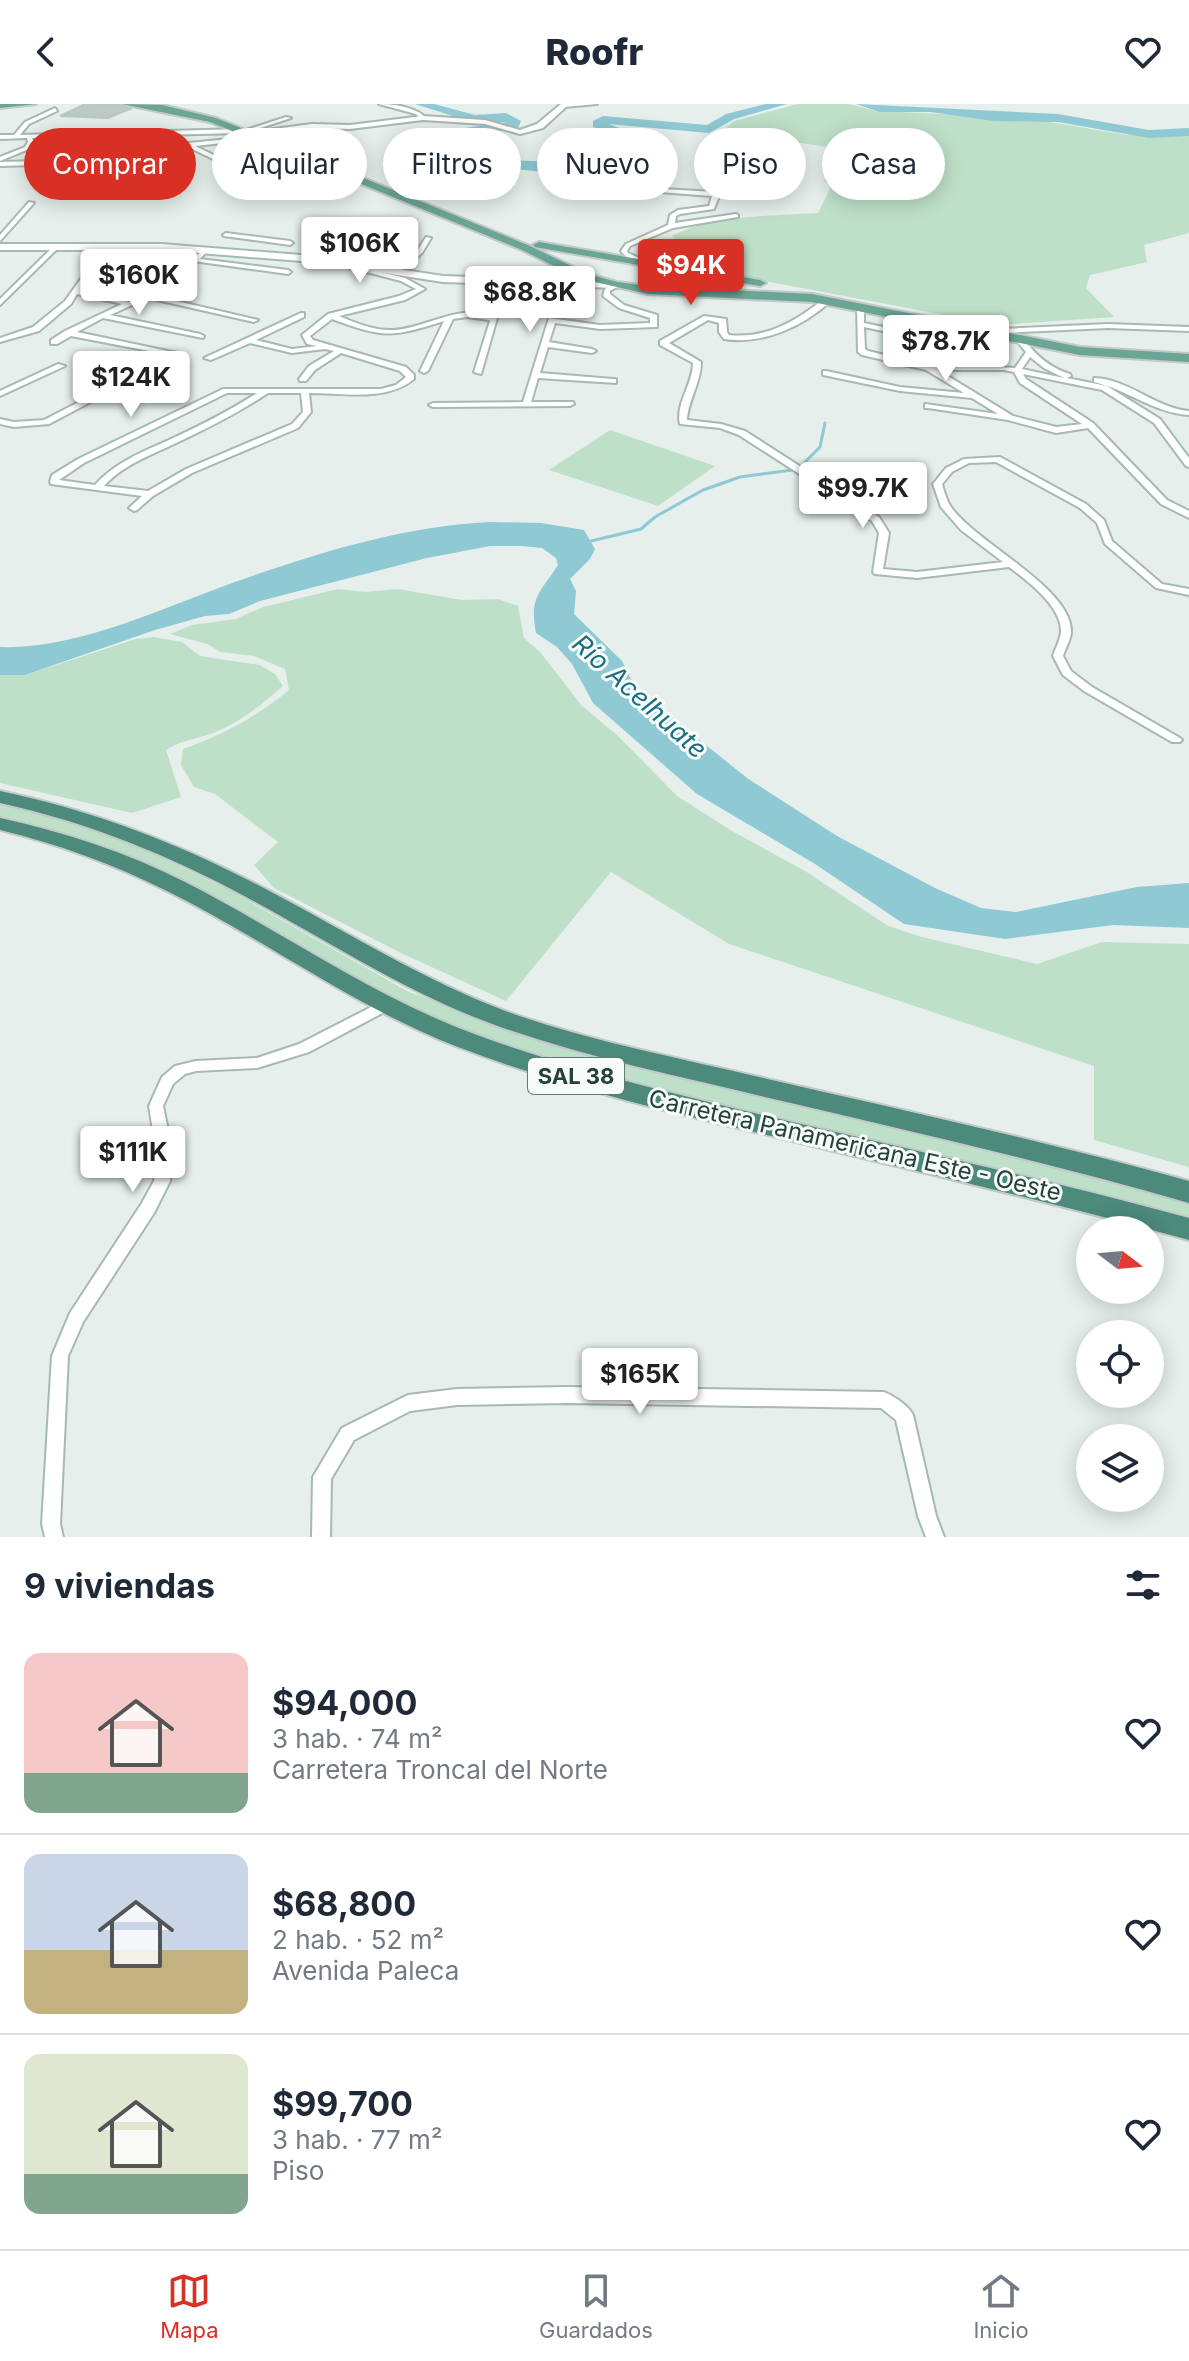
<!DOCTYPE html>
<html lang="es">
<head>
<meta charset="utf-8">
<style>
	:root { --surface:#fff; --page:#f6f6f7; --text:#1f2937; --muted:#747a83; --line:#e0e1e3; --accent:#d93025 }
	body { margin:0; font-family:Inter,sans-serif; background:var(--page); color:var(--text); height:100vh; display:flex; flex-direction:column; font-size:30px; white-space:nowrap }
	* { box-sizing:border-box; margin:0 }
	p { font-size:26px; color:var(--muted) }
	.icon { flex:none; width:44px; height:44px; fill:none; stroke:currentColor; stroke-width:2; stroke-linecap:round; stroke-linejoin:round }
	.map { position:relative; height:1433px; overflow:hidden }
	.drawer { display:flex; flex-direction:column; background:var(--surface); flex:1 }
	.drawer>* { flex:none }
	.guide { position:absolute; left:24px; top:24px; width:1142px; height:72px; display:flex; gap:16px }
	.needle { width:52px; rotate:106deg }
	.fabs { position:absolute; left:1076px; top:1112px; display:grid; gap:16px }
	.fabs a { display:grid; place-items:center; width:88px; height:88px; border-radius:50%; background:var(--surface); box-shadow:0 4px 20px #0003; font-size:40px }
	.price { position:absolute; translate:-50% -68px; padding:0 18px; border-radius:8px; background:#fff; color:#222; font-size:26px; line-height:52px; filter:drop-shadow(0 2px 4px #0008) }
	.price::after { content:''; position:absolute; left:50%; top:48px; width:24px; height:18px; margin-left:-12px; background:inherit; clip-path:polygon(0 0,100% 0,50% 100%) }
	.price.on { background:var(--accent); color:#fff }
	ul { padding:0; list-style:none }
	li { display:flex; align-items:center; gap:24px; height:200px; padding:0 24px }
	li+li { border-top:2px solid var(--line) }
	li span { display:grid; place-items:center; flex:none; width:224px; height:160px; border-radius:16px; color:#555 }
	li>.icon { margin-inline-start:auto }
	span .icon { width:96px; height:96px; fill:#fffc; stroke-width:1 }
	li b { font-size:34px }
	h2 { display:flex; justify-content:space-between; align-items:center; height:96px; padding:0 24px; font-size:34px }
	.tag { padding:0 28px; border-radius:36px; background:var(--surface); box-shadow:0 4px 20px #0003; font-size:28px; line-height:72px }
	.tag.on { background:var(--accent); color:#fff }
	header { display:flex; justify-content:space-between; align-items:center; height:104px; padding:0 24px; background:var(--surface); font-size:36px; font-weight:800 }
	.tab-bar { display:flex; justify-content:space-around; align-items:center; height:112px; border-top:2px solid var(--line); background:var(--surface); font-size:22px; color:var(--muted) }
	.tab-bar a { display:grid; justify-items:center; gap:4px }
	.tab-bar .on { color:var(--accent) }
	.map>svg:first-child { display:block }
	.green { fill:#bfe0c8 }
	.water { fill:#8ec9d4 }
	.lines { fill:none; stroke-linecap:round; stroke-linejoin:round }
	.stream { stroke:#8ec9d4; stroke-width:3 }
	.river { fill:#8ec9d4; fill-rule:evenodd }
	.building { fill:#bbcac4; stroke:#b8c9c2; stroke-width:2 }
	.minor-casing { stroke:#a8b8b2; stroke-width:4 }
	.tertiary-casing { stroke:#a8b8b2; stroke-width:4 }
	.secondary-casing { stroke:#a4bbb3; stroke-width:4 }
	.primary-casing { stroke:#c2cac8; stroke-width:4 }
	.trunk-casing { stroke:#c2cac8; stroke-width:4 }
	.minor { fill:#fff; fill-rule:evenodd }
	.tertiary { fill:#fff; fill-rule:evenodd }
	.secondary { fill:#fff; fill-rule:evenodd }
	.primary { fill:#6aa596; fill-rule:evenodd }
	.trunk { fill:#4c8a7c; fill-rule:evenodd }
	.labels { text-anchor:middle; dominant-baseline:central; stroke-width:6; stroke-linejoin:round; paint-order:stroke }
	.shield { fill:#f7fbf9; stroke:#637a73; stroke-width:2 }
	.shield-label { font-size:22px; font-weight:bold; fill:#24423a }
	.street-label { font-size:24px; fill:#24423a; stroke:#f7fbf9 }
	.water-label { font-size:26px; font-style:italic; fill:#1c6f80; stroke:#f7fbf9 }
</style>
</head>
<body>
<header><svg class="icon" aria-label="back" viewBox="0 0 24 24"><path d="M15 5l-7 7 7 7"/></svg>Roofr<svg class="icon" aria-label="heart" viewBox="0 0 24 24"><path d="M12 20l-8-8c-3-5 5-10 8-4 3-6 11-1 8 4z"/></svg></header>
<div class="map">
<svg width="1189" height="1433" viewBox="0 0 1189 1433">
	<rect width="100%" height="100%" fill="#e6efeb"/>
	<path class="green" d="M 798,0 L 848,0 L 877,7 L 1026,14 L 1127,31 L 1189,30 L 1189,129 L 1144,141 L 1147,158 L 1090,171 L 1086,184 L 1114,213 L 998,221 L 659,157 L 684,143 L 672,132 C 709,111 774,112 818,109 L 831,83 L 824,76 L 847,56 L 836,52 L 841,45 L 801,39 L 755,38 L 726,24 L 734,17 Z
		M 610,326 L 715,362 L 658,402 L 549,366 Z
		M 338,485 L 365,488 L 398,485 L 462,496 L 498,495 L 518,502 L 524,534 L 540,548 L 582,602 L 617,631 L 677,692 L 732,727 L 805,767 L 888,822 L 922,833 L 1037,860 L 1102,838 L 1189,840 L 1189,1063 L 1094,1036 L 1094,962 L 729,840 L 611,768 L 506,897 L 403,850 L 274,784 L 254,761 L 278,738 L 215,690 L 194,683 L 181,661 L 183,645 C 223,631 256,613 289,586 L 285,565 L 254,552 L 221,548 L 207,540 L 170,530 L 192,521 L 236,515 L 263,503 Z
		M 154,533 L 182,538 L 200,552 L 260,561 L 275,570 L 283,582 C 265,598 243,616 220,626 C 202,635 184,634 166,646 L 181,693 L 132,709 L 0,679 L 0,571 L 25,571 L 136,535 Z
		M 0,699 L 106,727 L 229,786 L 407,887 L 541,936 L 1024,1054 L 1189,1098 L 1189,1118 L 656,986 L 570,962 L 446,921 L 390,896 L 108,745 L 0,713 Z"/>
	<path class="water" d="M 490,418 L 541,419 L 584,426 L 595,445 L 590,455 L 570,475 L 576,487 L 574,510 L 622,557 L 636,585 L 747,674 L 837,732 L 935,784 L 981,804 L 1016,808 L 1137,783 L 1189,779 L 1189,824 L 1113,821 L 1005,835 L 904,820 L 815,760 L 697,690 L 593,599 L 572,560 L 557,543 L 536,529 C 529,493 540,489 558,461 L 556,454 L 542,444 L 521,442 L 490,442 L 427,454 L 260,497 L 229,510 L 205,512 L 155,526 L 25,571 L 0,571 L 0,543 C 76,546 165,503 235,478 C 317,449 404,422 490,418 Z"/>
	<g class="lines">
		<path class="stream" d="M 802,361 L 820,343 L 825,319
			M 587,438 L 641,425 L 655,413 L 703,386 L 740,373 L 792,366"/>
		<path class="river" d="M 415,0 L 434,0 L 475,11 L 506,9 L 521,17 L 518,24 L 514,25 L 435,38 L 444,44 L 438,51 L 442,61 L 499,56 L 564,58 L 617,40 L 625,33 L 593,23 L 593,17 L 603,12 L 707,21 L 726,10 L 766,0 L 787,0 L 734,15 L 709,29 L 609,20 L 640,32 C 621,53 578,66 550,68 C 533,68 517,64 500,64 C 477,64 456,72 432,68 L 426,50 L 430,45 L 419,41 L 419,35 L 450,26 L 508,18 L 475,19 Z
			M 856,0 L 1058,10 L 1149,26 L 1189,24 L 1189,32 L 1149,34 L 1058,18 L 994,17 L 930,8 L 880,8 Z"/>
	</g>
	<path class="building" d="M 85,0 L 119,1 L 130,5 L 108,14 L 60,12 Z"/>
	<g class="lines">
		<g class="minor-casing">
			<path id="minor" d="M 379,0 C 394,0 416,3 426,14 L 421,15 L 416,10 Z
				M 562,0 L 597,0 L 564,3 Z
				M 55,4 L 57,7 L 29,20 L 20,31 L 241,25 L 244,27 L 241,29 L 32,34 L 34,38 L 29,45 L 0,57 L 0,53 L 25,43 L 28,38 L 27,34 L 0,35 L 0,31 L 14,31 L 25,18 Z
				M 286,13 L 291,14 L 251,27 L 246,26 Z
				M 258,32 L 260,35 L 195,42 L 261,74 L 259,77 L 188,43 L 101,52 L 75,60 L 0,62 L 0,58 L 75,56 L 100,48 Z
				M 780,50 L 782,53 L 764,66 L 766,77 L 753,89 L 719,92 L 714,105 L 680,110 L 676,112 L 675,119 L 736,110 L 738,111 L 738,113 L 673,124 L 630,142 L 627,147 L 628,149 L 653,160 L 653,162 C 644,162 626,155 621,147 L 626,140 L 668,121 L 670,111 L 678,106 L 709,102 L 712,92 L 646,87 L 644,84 L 716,88 L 749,86 L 760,77 L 759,64 Z
				M 29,98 L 34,99 L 0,137 L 0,131 Z
				M 226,129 L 290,137 L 293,139 L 290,141 L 224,132 L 223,131 Z
				M 426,133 L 431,134 L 422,149 L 399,169 L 395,169 L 395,167 L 417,147 Z
				M 121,140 L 126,141 L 89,171 L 81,184 C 115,176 136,169 159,142 L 164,143 C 141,172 119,179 84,187 L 129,198 L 144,191 L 155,176 L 192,144 L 194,145 L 194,147 L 160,178 L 151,191 L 258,216 L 254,218 L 148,194 L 110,211 L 200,230 L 204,232 L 203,234 L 103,214 L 77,228 L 182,250 L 49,320 L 14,323 L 0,320 L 0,315 L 14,318 L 44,316 L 170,251 L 71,232 L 57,240 L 51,240 L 51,236 L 65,227 L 122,200 L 77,190 L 71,200 L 39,227 L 0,238 L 0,234 L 33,223 L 65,197 L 85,169 Z
				M 52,144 L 57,145 L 0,201 L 0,195 Z
				M 204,145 L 207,147 L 200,155 L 288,166 L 291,168 L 288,170 L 193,157 L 193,155 Z
				M 349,160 L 405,174 L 425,185 L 405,196 L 339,212 C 356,219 374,227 393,226 C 429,224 460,197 497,214 L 481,270 L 474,268 L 490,217 L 489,216 L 467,213 L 453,215 L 428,267 L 424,269 L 420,267 L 444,217 C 390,234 385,234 332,215 L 310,232 L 313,236 L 406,263 L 414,271 L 414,275 C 386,298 343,289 309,289 L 311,308 L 298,324 L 192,369 L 153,392 L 137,406 L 134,407 L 129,404 L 142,392 L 51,380 L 50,378 L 52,371 L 78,355 L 223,285 L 381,285 L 396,281 L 406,273 L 400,267 L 341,249 L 315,266 L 306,277 L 300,277 L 299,275 L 309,262 L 334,247 L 325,245 L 292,249 L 250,239 L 211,256 L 204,254 L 301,209 L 304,209 L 304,213 L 256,236 L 292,245 L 317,242 L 307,240 L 302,231 L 328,210 L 399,192 L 416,185 L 401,177 L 347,163 L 346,162 ZM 227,289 L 257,289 C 229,307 199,322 169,336 C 142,348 116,358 95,381 L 59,376 L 84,359 ZM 268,289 L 301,289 L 303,308 L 292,320 L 186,365 L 148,387 L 104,382 C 123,361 149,352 174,340 C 206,325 238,309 268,289 Z
				M 616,179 L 620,181 L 610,187 L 610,190 L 624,201 L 657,211 L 657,223 L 600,225 L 555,219 L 549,238 L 592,245 L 596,247 L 592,249 L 548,243 L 540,269 L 613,275 L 616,275 L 616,279 L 538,274 L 531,298 L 573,298 L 574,300 L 570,302 L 433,303 L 429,301 L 433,299 L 523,298 L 549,214 L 600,221 L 650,219 L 650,214 L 619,204 L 603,192 L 605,185 Z
				M 824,195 L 831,197 C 802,223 763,241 724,235 L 719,228 L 719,219 L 708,216 L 669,239 L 701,258 C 701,279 688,296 687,316 L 721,320 L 745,327 L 879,413 L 889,429 L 883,465 L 917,468 L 1003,458 L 961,426 L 941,403 L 933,380 L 946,364 L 964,355 L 1000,353 L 1086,400 L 1104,416 L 1112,437 L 1162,480 L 1189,485 L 1189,491 L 1156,484 L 1105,440 L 1097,419 L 1080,404 L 996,358 L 969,359 L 952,368 L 942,380 C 944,388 947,397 951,403 C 976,439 1072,484 1071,528 C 1071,535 1065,545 1063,552 L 1071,567 L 1092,583 L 1180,634 L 1182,636 L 1180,638 L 1172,638 L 1084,587 L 1063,571 L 1053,552 C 1055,545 1061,535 1061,527 C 1061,502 1028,477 1009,463 L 917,474 L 875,470 L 873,468 L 879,429 L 872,417 L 739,331 L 720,324 L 680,320 C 675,300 693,280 693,259 L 660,241 L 660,237 L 704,212 L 726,215 L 727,228 L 729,231 C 766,235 796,217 824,195 Z
				M 857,201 L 864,203 L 864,219 L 962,239 L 975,247 L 981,262 L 1015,264 L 1026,248 L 1016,236 L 1023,234 C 1035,251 1050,264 1070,270 L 1071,272 L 1067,274 L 1107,282 L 1160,315 L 1189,354 L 1189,363 L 1186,362 L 1154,319 L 1102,286 L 1023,270 L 1026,275 L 1093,319 L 1167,396 L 1189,407 L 1189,414 L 1161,400 L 1088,324 L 1056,329 L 1008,316 L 928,304 L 925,304 L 925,300 L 998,310 L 972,294 L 900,287 L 823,271 L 823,267 L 826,267 L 900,283 L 964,289 L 926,266 L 862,251 L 858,248 ZM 864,223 L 957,243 L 969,250 L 974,262 L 929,262 L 868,247 L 865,245 ZM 1030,253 L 1044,264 L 1064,274 L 1022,265 ZM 938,266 L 1004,266 L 1014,268 L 1020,279 L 1082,320 L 1056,323 L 1013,312 Z
				M 1108,220 L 1189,223 L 1189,227 L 1108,224 L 999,229 L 995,227 L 999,225 Z
				M 58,260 L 65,262 L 0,292 L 0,287 Z
				M 1094,274 C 1129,275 1155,304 1189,307 L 1189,311 C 1154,309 1128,286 1094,278 Z
				M 385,896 L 390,897 L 392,901 L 390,905 L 309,948 L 257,964 L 196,967 L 185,970 L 173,980 L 163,1002 L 173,1051 L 170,1077 L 154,1109 L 83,1218 L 68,1252 L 60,1420 L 63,1433 L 45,1433 L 42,1420 L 52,1252 L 70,1209 L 142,1099 L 154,1077 L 157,1051 L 149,1002 L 162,973 L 175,962 L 196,957 L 257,954 L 299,940 Z
				M 568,1283 L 884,1288 C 894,1292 908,1301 913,1311 L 936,1412 L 944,1433 L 926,1433 L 918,1412 L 896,1316 L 881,1304 L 568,1299 L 457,1301 L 410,1307 L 354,1336 L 331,1375 L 330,1433 L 312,1433 L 313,1373 L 342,1324 L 408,1291 L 457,1285 Z"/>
		</g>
		<g class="tertiary-casing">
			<path id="tertiary" d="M 561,0 L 568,1 L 543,24 L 520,30 L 485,20 L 423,16 L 350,25 L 312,24 L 255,30 L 251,28 L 312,20 L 350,21 L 423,12 L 485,16 L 520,26 L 537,20 Z"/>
		</g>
		<g class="secondary-casing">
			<path id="secondary" d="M 0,140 L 161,140 L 314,152 L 443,172 L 616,178 L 621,181 L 616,184 L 443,178 L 314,158 L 161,146 L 0,146 Z"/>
		</g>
		<g class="primary-casing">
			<path id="primary" d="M 0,0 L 36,0 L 0,4 Z
				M 122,0 L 162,1 L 216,14 L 530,142 L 588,170 L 617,178 L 648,182 L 812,190 L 1080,243 L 1189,250 L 1189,258 L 1080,251 L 812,198 L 648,190 L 586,176 C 578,183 562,183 552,181 L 552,177 L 576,173 L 522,146 L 210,18 Z
				M 539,138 L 760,176 L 766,179 L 760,182 L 535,143 L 533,141 Z"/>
		</g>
		<g class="trunk-casing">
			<path id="trunk" d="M 0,687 C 92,706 177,739 260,782 C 343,825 420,875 508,908 C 589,937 675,953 759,973 C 903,1006 1047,1038 1189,1077 L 1189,1099 C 1049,1059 907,1026 765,993 C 675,971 583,953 495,921 C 407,889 330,838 248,794 C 169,751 87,718 0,699 Z
				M 0,714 C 64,728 126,748 185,778 C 283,828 373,893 477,931 C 578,968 684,992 788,1017 C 922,1048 1056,1078 1189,1114 L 1189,1136 C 1052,1098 914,1067 776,1033 C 669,1008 560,982 458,943 C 354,903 266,836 167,787 C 113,760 58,740 0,726 Z"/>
		</g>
		<use href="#minor" class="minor"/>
		<use href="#tertiary" class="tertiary"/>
		<use href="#secondary" class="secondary"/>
		<use href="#primary" class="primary"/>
		<use href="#trunk" class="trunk"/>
	</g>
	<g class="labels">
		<rect class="shield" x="528" y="954" width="96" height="36" rx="6"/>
		<g class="shield-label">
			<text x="576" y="972">SAL 38</text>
		</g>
		<g class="street-label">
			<text transform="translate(855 1041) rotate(13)">Carretera Panamericana Este - Oeste</text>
		</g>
		<g class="water-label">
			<text transform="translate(640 592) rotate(42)">Río Acelhuate</text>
		</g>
	</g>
</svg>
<div class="fabs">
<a><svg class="needle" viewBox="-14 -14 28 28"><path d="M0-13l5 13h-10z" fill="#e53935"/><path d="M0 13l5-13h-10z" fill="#747a83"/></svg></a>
<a><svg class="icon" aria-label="locate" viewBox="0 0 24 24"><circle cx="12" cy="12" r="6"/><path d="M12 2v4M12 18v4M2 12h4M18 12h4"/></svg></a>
<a><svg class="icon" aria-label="layers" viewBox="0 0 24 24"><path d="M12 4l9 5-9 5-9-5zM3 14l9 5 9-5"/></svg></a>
</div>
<b class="price" style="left:360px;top:181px">$106K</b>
<b class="price on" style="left:691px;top:203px">$94K</b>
<b class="price" style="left:139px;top:213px">$160K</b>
<b class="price" style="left:530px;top:230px">$68.8K</b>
<b class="price" style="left:946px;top:279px">$78.7K</b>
<b class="price" style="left:131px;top:315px">$124K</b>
<b class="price" style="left:863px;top:426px">$99.7K</b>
<b class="price" style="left:133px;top:1090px">$111K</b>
<b class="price" style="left:640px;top:1312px">$165K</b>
<div class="guide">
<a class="tag on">Comprar</a>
<a class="tag">Alquilar</a>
<a class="tag">Filtros</a>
<a class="tag">Nuevo</a>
<a class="tag">Piso</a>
<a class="tag">Casa</a>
</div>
</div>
<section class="drawer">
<h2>9 viviendas<svg class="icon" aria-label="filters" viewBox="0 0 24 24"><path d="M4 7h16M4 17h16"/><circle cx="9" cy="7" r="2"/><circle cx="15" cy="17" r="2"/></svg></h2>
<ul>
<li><span style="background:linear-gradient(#f6c9c9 75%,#7fa58c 0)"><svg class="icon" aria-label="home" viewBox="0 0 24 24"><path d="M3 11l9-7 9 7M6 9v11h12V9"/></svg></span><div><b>$94,000</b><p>3 hab. · 74 m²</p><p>Carretera Troncal del Norte</p></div><svg class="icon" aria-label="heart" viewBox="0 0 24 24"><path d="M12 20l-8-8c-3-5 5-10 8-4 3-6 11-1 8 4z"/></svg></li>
<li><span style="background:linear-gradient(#c9d6e8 60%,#c2b280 0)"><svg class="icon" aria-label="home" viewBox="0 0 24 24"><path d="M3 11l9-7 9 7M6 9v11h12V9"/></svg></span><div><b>$68,800</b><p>2 hab. · 52 m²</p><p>Avenida Paleca</p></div><svg class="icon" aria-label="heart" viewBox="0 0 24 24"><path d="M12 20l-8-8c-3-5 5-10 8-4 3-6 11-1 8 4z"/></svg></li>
<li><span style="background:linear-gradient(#dfe7d0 75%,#7fa58c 0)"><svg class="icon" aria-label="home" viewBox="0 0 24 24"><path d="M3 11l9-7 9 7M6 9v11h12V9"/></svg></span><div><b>$99,700</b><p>3 hab. · 77 m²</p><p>Piso</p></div><svg class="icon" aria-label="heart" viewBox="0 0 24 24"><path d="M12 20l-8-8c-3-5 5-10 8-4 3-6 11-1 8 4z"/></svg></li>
</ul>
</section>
<nav class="tab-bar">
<a class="on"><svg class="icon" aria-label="map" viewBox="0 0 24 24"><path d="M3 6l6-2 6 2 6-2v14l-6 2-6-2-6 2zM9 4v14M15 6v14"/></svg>Mapa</a>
<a><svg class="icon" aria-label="saved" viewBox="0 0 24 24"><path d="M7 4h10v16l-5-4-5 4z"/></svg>Guardados</a>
<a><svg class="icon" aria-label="home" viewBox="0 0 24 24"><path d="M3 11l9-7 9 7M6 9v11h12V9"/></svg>Inicio</a>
</nav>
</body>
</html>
